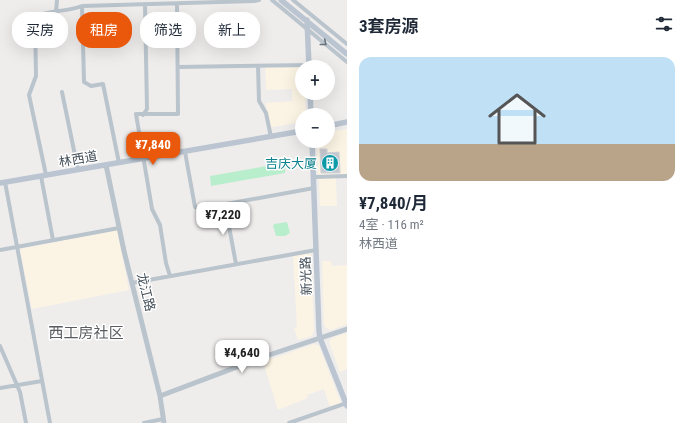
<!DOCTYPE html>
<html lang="zh">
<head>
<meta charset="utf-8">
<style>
	:root { --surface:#fff; --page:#f2f2f3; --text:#1f2937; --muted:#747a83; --accent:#ea580c }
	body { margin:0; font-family:"Roboto Condensed","Noto Sans SC",sans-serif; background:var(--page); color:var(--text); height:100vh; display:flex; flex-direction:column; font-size:15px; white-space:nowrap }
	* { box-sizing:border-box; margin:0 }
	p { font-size:13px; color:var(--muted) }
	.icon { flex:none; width:22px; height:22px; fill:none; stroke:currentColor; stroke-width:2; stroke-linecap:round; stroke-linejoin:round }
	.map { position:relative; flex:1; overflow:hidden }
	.sheet { display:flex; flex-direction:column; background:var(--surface); width:340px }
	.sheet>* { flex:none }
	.banner { position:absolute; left:12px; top:12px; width:275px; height:36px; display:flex; gap:8px }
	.fabs { position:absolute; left:295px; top:60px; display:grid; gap:8px }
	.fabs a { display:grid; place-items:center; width:40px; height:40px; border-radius:50%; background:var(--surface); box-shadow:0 4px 16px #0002; font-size:20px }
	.price { position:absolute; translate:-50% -34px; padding:0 9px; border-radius:8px; background:#fff; color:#222; font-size:13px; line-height:26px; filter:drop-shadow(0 1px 2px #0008) }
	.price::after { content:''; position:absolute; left:50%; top:24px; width:12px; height:9px; margin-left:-6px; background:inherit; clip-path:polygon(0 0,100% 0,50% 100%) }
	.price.active { background:var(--accent); color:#fff }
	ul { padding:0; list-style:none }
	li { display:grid; align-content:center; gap:8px; height:212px; padding:0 12px }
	li span { display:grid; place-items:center; height:124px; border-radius:12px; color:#555 }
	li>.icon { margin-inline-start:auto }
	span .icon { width:72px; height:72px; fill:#fffc; stroke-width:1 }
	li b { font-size:17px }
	h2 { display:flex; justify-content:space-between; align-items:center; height:48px; padding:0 12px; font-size:17px }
	.pill { padding:0 14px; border-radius:16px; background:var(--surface); box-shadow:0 4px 16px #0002; font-size:14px; line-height:36px }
	.pill.active { background:var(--accent); color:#fff }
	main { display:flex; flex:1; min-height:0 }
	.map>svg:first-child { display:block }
	.commercial { fill:#fbf4e4 }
	.green { fill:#b9eecd }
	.building { fill:#c6c9cf; stroke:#d0d3d8 }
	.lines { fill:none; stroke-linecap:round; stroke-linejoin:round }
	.minor { stroke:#bac4cc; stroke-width:4 }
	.tertiary { stroke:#bac4cc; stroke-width:5 }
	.secondary { stroke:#bac5d1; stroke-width:5.5 }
	.oneway { stroke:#68737c }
	.labels { text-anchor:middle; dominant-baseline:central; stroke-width:3; stroke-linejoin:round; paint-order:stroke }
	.street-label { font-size:13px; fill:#455059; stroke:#fff }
	.culture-label { font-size:13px; fill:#0d838f; stroke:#fff; text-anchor:end }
	.quarter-label { font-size:15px; fill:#595d61; stroke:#fff }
</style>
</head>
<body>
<main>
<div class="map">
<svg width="347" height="423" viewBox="0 0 347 423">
	<rect width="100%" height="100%" fill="#efecec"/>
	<path class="commercial" d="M 304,63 L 304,67 L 302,67 L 302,93 L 305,93 L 306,115 L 302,115 L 302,122 L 267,128 L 266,103 L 292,101 L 292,89 L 266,90 L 265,64 Z
		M 347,129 L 347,174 L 318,175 L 317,141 L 328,141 L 328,132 Z
		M 336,178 L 337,206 L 320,206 L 319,179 Z
		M 117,230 L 129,290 L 32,309 L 20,249 Z
		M 311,253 L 314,330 L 312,336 L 298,340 L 294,328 L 297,327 L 293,256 Z
		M 322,261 L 331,261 L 332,266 L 347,265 L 347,324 L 331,330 L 326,328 L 324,325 Z
		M 347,333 L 347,369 L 340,372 L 329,342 L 332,338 Z
		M 314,344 L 319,346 L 341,403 L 330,407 L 324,389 L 307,395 L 308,398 L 278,410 L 263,362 Z"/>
	<path class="green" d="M 284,163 L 286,163 L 285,173 L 211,186 L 210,176 Z
		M 287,222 L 290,233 L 285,236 L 276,236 L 273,226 L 274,224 Z"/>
	<path class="building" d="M 320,149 L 327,149 L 327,153 L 339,152 L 340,173 L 321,173 Z"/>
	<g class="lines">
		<path class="minor" d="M 272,0 L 347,62
			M 293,0 L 347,44
			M 82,6 L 84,82 L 91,86 L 103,84 L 119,163
			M 56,12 L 57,0
			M 258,66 L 259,101 L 266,113 L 271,137
			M 178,67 L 309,65
			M 62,92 L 78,170
			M 143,115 L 147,109 L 145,5
			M 185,152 L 195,207 L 199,209 L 314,188
			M 46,175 L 29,95 L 36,76 L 35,17 C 47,10 67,12 82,6 L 254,1 L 259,0
			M 41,176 L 53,240
			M 314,177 L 347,176
			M 5,182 L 50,423
			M 225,205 L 236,264
			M 0,250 L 119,228
			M 170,276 L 166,263 L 160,225 L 152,209 L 136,114 L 178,114 L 177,4
			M 132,283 L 316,250
			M 0,346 L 20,392 L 26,423
			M 0,388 L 42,381
			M 144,423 L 163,419
			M 289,423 L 347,403"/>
		<path class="tertiary" d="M 106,165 L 124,251 L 160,396 L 164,423
			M 160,396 L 266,356 L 347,329"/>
		<path class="secondary" d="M 281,0 L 347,54
			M 307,20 L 309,67
			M 310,93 L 311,115
			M 328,126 L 347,122
			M 312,141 L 319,331 L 320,338 L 347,406
			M 0,183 L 302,131"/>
	</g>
	<defs><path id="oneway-chevron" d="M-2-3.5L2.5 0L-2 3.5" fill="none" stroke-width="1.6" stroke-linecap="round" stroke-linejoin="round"/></defs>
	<use class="oneway" href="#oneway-chevron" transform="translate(324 43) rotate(39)"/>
	<defs>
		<g id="building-disc" transform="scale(0.9)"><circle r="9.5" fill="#0f9aa8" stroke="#fff"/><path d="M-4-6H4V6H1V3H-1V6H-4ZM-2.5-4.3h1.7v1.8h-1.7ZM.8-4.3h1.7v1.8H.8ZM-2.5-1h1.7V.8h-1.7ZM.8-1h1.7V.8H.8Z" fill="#fff"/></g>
	</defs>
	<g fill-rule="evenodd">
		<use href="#building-disc" x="330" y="163"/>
	</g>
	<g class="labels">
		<g class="street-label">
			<text transform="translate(78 159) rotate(-10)">林西道</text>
			<text transform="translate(306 276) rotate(-92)">新光路</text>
			<text transform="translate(146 292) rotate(76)">龙江路</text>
		</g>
		<g class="culture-label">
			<text x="317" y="163">吉庆大厦</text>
		</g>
		<g class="quarter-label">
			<text x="86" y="333">西工房社区</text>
		</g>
	</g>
</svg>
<div class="fabs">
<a>+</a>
<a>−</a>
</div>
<b class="price active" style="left:153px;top:166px">¥7,840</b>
<b class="price" style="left:223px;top:236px">¥7,220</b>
<b class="price" style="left:242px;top:374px">¥4,640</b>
<div class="banner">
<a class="pill">买房</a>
<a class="pill active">租房</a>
<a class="pill">筛选</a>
<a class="pill">新上</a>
</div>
</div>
<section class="sheet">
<h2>3套房源<svg class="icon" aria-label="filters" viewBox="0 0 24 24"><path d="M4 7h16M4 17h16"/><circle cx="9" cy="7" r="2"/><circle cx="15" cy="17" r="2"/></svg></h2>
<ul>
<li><span style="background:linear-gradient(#bfe0f5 70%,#b9a48a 0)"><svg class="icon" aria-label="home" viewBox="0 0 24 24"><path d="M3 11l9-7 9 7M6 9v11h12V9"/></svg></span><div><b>¥7,840/月</b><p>4室 · 116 m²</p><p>林西道</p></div></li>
</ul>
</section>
</main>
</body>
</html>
